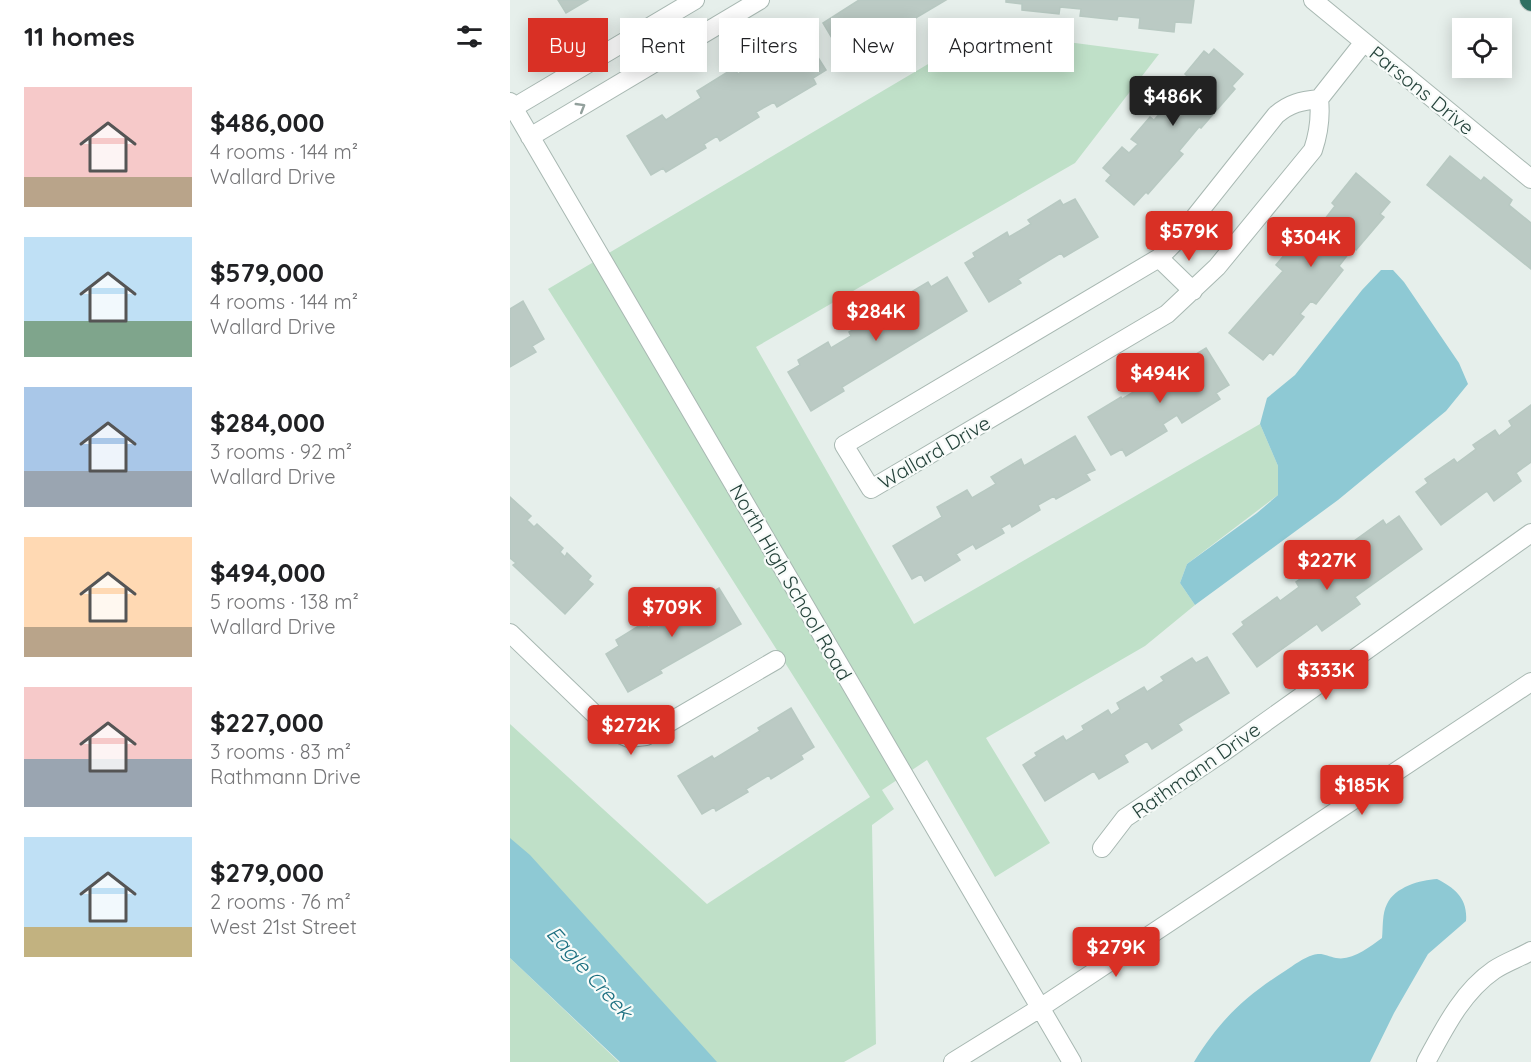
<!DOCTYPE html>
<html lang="en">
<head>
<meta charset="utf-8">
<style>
	:root { --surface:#fff; --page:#f2f2f2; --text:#202124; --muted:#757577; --accent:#d93025 }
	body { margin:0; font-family:Quicksand,sans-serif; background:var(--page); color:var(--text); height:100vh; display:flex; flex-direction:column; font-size:22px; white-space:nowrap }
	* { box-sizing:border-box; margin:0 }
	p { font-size:20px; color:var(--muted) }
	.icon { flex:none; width:33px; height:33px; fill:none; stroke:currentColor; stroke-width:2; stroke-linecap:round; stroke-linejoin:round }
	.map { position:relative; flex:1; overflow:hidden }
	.details { display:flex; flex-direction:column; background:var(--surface); width:510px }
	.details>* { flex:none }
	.guide { position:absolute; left:18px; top:18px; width:570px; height:54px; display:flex; gap:12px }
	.tools { position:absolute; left:942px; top:18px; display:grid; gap:12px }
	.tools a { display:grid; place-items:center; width:60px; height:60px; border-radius:0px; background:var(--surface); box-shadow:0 3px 15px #0003; font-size:30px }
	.price { position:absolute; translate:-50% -51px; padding:0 14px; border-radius:6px; background:var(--accent); color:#fff; font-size:20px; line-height:39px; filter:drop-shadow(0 2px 3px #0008) }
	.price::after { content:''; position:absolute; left:50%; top:36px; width:18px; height:14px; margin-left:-9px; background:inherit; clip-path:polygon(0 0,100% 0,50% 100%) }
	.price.current { background:#222; color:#fff }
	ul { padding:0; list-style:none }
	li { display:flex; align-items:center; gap:18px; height:150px; padding:0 24px }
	li span { display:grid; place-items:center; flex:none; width:168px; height:120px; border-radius:0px; color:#555 }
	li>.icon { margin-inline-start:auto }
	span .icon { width:72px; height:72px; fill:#fffc; stroke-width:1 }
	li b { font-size:26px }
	h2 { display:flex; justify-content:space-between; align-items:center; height:72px; padding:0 24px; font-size:26px }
	.chip { padding:0 21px; border-radius:0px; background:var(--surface); box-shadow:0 3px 15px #0003; font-size:21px; line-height:54px }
	.chip.current { background:var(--accent); color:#fff }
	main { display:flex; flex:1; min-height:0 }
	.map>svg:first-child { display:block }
	.green { fill:#bfe0c8 }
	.water { fill:#8ec9d4 }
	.building { fill:#bbcac4; stroke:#b8c9c2; stroke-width:1.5 }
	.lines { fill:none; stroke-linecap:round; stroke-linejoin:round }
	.minor-casing { stroke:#a8b8b2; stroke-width:20 }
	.highway-casing { stroke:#c2cac8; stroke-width:20 }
	.minor { stroke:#fff; stroke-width:18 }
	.highway { stroke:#2f6f62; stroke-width:18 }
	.oneway { stroke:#92a09c }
	.labels { text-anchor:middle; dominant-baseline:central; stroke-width:4.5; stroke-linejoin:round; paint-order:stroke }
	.street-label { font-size:20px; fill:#24423a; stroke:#f7fbf9 }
	.water-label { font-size:21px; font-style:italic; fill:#1c6f80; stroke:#f7fbf9 }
</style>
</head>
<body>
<main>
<section class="details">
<h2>11 homes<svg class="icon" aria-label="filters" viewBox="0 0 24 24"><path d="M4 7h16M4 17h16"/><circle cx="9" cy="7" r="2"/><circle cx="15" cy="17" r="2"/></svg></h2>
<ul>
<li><span style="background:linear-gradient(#f6c9c9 75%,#b9a48a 0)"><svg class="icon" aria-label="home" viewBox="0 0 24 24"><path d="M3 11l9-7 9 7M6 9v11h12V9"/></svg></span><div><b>$486,000</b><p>4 rooms · 144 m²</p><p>Wallard Drive</p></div></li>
<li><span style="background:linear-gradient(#bfe0f5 70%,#7fa58c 0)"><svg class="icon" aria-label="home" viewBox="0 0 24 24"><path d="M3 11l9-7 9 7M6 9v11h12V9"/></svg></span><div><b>$579,000</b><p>4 rooms · 144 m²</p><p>Wallard Drive</p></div></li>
<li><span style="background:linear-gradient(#a9c7e8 70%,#9aa5b1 0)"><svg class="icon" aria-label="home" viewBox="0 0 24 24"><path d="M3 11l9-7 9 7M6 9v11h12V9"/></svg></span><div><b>$284,000</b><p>3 rooms · 92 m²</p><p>Wallard Drive</p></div></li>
<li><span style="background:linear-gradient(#ffd9b3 75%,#b9a48a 0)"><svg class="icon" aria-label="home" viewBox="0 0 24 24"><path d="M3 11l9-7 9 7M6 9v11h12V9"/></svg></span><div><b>$494,000</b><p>5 rooms · 138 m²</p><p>Wallard Drive</p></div></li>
<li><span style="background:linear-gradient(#f6c9c9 60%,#9aa5b1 0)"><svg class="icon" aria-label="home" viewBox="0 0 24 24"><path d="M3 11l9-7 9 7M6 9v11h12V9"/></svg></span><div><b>$227,000</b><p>3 rooms · 83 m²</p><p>Rathmann Drive</p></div></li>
<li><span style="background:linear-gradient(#bfe0f5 75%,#c2b280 0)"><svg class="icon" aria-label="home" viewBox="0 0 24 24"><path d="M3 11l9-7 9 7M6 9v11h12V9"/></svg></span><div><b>$279,000</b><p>2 rooms · 76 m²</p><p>West 21st Street</p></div></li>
</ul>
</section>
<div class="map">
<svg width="1021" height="1062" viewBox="0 0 1021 1062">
	<rect width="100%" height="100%" fill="#e6efeb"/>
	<path class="green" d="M 474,31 L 649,54 L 565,163 L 246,347 L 404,624 L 750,424 L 768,466 L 768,495 L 677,564 L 670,583 L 685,605 L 635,646 L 476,738 L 540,843 L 485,877 L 417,760 L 372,790 L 384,809 L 362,825 L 366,1044 L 334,1062 L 200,1062 L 0,875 L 0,724 L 197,904 L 360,797 L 38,289 Z
		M 0,958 L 109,1062 L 0,1062 Z"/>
	<path class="water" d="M 871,270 L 883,270 L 894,282 L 949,363 L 958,384 L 936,411 L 828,500 L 685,605 L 670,583 L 677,564 L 747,513 L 768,495 L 768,466 L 750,424 L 757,398 L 785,375 L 852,290 Z
		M 0,838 L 20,855 L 207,1062 L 110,1062 L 0,958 Z
		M 927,879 C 945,888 958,899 956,921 L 918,954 L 884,1013 L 860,1062 L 684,1062 C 709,1021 734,997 775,971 C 784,965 793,958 803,955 C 812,952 817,956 826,958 C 843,961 859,947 872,938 C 873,928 872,913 877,904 C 885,887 910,880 927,879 Z"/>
	<path class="building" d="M 48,0 L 78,0 L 56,13 Z
		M 349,0 L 436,0 L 335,60 L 313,23 Z
		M 496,0 L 684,0 L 681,23 L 665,22 L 664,32 L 629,28 L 630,18 L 608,16 L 607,20 L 570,16 L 571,9 L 550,7 L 549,14 L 512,10 L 512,4 L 496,2 Z
		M 292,32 L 316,70 L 303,78 L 306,84 L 267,107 L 264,102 L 246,112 L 249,117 L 210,141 L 207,136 L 194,144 L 196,148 L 156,172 L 153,168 L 141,175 L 117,136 L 152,115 L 156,120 L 191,98 L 187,91 L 224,68 L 228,74 L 261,53 L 260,51 Z
		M 704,49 L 733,74 L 722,86 L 725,89 L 691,128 L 689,127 L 669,151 L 673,154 L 638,194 L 636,192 L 624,205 L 596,181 L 601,175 L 593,168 L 612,147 L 619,153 L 628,144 L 621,139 L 640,117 L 644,120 L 653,110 L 647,105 L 666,83 L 671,87 L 679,78 L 675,74 L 694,51 L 699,55 Z
		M 940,156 L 971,181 L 974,177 L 1002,200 L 999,205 L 1021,223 L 1021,269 L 917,185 Z
		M 846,173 L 880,202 L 870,214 L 874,217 L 846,250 L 843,248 L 829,266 L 833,270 L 806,304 L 801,301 L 790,314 L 794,317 L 763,355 L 760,352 L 753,360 L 719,333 L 773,271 L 766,265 L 794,231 L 801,237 L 825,206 L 822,203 Z
		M 565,199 L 588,237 L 554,257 L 551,253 L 508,279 L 511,283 L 479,302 L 455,263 L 465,257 L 463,253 L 497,232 L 499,237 L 521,224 L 518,220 L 550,200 L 553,205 Z
		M 437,277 L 457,311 L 332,387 L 334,391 L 301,411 L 278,372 L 290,365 L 288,360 L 318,342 L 321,348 L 341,336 L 339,332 L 371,313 L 373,316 L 389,306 L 386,301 L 418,282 L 421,287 Z
		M 13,301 L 34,339 L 22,346 L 26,352 L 0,367 L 0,309 Z
		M 696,348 L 719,385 L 706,393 L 710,399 L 672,423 L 667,415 L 653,424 L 657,431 L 616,456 L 612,449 L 601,455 L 578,417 L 611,397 L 612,399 Z
		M 1021,405 L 1021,462 L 1006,473 L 1011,481 L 984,501 L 977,491 L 931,525 L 906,492 L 918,483 L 915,479 L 944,459 L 947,463 L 966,449 L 963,445 L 985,430 L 989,436 L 1002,426 L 999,421 Z
		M 565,436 L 585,470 L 576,474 L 580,480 L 546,499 L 544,496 L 528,505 L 530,510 L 502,527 L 500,523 L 491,528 L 494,533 L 466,549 L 463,544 L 446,554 L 450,560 L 415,581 L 411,574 L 402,579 L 383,546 L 432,517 L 427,507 L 457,490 L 462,498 L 486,484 L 481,477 L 511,459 L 514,466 Z
		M 0,497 L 21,516 L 17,520 L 24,527 L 27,524 L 53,548 L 50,552 L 55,557 L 57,553 L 81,576 L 78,580 L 83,584 L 55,614 L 3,565 L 6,563 L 0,558 Z
		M 889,516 L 912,549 L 845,597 L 850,604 L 812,631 L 807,624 L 747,667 L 723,634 L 734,625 L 732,622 L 767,597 L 770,601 L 789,587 L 786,582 L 821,557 L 824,562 L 841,550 L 837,546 L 873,520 L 876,525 Z
		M 209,588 L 231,624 L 150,670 L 152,673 L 118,692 L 96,654 L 109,646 L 106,640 L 135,622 L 138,628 L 164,613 L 161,608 L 193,589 L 196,596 Z
		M 697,657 L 719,693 L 668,724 L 672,730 L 642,749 L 637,741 L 614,755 L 618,762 L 589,779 L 584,771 L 535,801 L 513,765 L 527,756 L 525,753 L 553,736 L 556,741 L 574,730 L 572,726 L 598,710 L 601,715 L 610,709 L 607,703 L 634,687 L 637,692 L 654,681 L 651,677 L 682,658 L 686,663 Z
		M 281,708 L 304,747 L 291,755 L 293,759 L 261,779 L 259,775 L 236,789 L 238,792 L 206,811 L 204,807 L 192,814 L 168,776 L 202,756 L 204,759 L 250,731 L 248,728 Z"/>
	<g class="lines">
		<g class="minor-casing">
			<path id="minor" d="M 803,0 L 1021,179
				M 809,99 C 811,117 809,132 803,150 L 707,267 L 657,314 L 361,489 L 334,445 L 649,258 L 665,242 L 766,115 C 780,103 791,101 809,99 L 854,42
				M 0,102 L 562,1062
				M 3,108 L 185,0
				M 20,137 L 250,0
				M 649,258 L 683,291
				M 0,633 L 101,730 L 119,738 L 136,736 L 266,660
				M 592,848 L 615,818 L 712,753 L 1021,533
				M 443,1062 L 530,1008 L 1021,682
				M 916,1062 C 934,1029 952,992 984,970 C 996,962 1009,958 1021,951"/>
		</g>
		<g class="highway-casing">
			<path id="highway" d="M 1019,0 L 1021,2"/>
		</g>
		<use href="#minor" class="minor"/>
		<use href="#highway" class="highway"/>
	</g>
	<defs><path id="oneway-chevron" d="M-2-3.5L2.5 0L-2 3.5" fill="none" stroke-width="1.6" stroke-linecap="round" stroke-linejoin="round" transform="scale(1.5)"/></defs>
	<use class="oneway" href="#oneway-chevron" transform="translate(71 107) rotate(-31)"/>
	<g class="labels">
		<g class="street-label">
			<text transform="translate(912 90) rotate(39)">Parsons Drive</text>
			<text transform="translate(424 452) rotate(-30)">Wallard Drive</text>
			<text transform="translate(281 582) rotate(60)">North High School Road</text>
			<text transform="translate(686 770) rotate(-35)">Rathmann Drive</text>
		</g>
		<g class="water-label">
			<text transform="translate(80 972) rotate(48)">Eagle Creek</text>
		</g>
	</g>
</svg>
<div class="tools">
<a><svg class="icon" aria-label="locate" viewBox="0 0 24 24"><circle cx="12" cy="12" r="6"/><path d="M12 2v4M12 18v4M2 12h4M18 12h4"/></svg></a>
</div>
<b class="price current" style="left:663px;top:127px">$486K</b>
<b class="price" style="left:679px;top:262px">$579K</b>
<b class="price" style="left:801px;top:268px">$304K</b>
<b class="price" style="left:366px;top:342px">$284K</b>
<b class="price" style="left:650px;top:404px">$494K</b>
<b class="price" style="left:817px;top:591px">$227K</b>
<b class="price" style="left:162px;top:638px">$709K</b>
<b class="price" style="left:816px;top:701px">$333K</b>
<b class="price" style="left:121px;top:756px">$272K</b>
<b class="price" style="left:852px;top:816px">$185K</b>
<b class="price" style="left:606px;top:978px">$279K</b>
<div class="guide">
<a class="chip current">Buy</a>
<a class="chip">Rent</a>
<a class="chip">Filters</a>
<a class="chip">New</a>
<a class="chip">Apartment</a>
</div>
</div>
</main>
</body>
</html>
